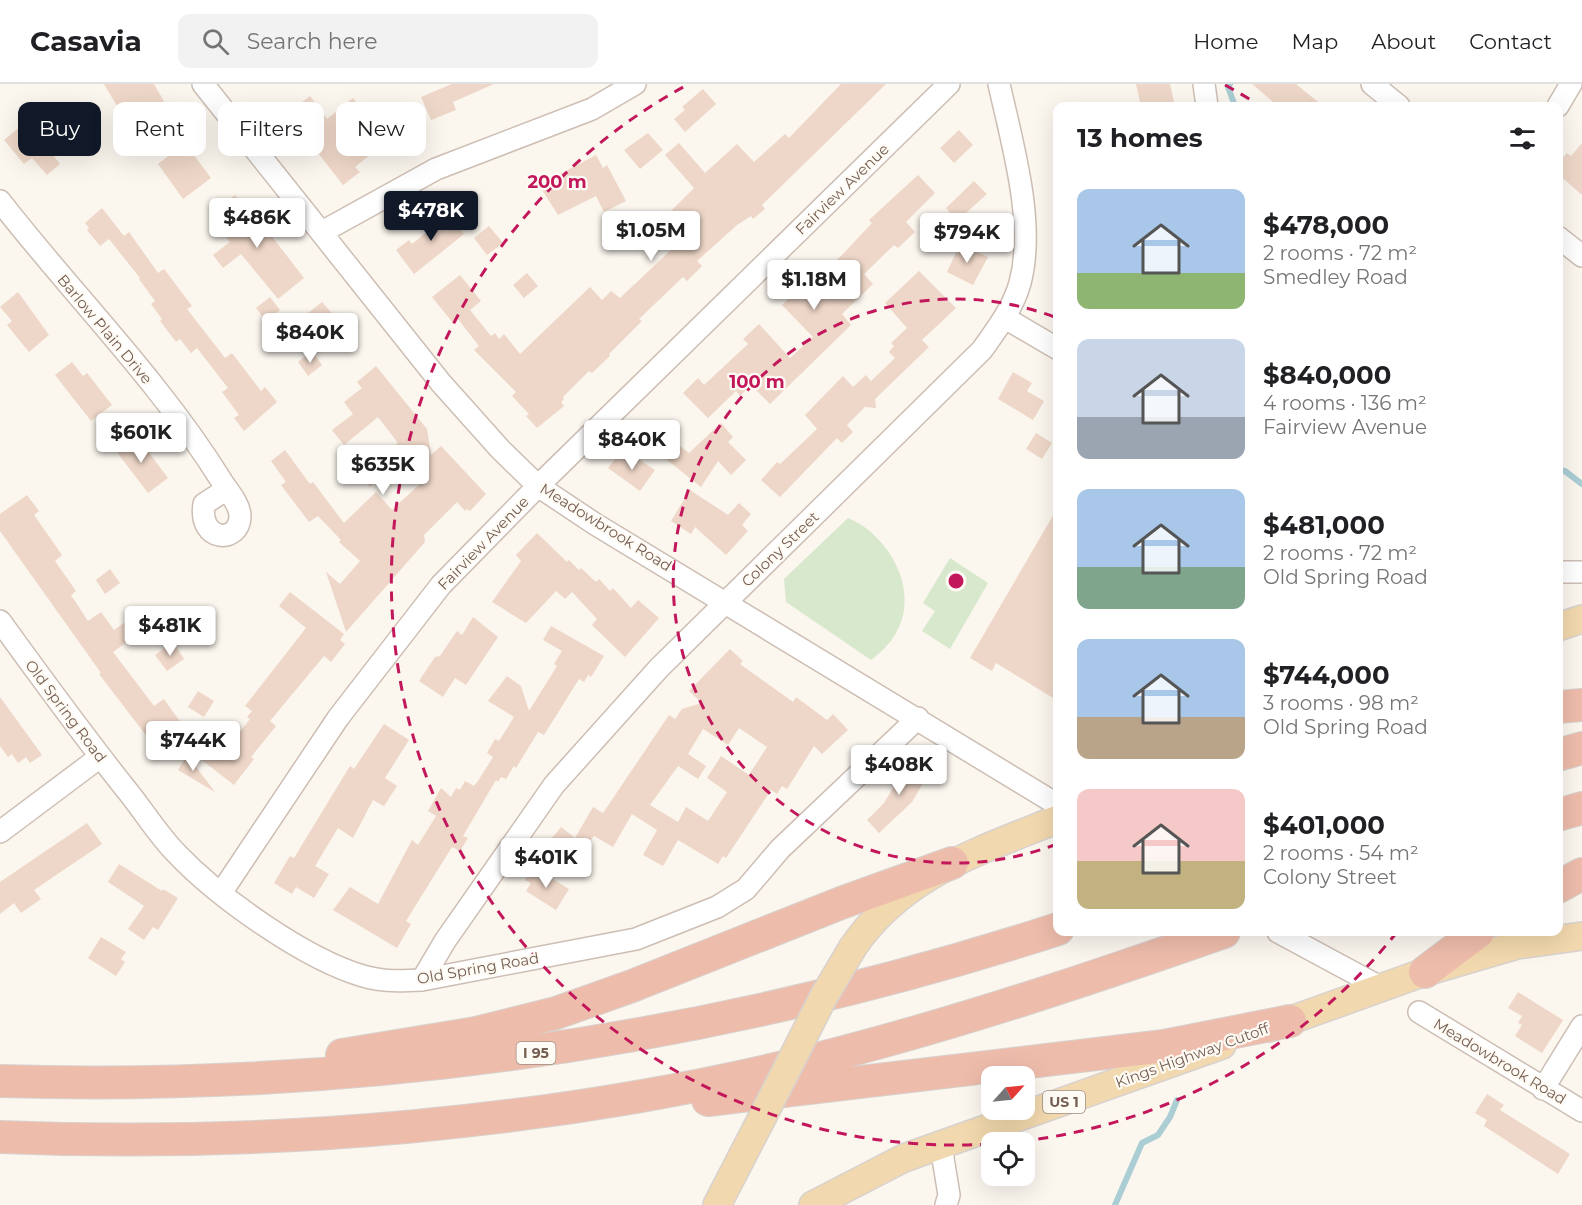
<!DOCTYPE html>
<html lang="en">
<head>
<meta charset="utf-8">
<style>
	:root { --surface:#fff; --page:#f2f2f2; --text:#202124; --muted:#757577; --line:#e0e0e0; --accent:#111827 }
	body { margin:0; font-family:Montserrat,sans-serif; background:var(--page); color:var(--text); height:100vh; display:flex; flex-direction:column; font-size:22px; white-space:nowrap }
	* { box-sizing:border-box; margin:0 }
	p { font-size:20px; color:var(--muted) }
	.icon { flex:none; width:33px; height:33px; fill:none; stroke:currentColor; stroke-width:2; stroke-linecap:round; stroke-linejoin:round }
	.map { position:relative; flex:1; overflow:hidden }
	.panel { position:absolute; left:1053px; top:18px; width:510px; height:834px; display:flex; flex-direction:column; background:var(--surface); border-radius:12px; box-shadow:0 6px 24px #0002 }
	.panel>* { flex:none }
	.banner { position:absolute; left:18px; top:18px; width:570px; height:54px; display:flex; gap:12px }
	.needle { width:39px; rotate:63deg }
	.fabs { position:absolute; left:981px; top:982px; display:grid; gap:12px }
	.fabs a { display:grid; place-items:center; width:54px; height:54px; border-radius:12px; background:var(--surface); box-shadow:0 6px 24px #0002; font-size:30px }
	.price { position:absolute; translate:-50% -51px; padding:0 14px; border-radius:6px; background:#fff; color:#222; font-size:20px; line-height:39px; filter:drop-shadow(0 2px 3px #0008) }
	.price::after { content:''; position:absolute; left:50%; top:36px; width:18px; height:14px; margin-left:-9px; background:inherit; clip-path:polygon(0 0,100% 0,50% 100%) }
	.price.on { background:var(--accent); color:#fff }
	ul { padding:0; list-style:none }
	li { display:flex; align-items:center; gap:18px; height:150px; padding:0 24px }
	li span { display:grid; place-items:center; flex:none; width:168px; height:120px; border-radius:12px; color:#555 }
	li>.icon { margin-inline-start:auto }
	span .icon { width:72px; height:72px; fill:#fffc; stroke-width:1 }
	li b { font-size:26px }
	h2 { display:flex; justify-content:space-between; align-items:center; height:72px; padding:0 24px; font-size:26px }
	.pill { padding:0 21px; border-radius:12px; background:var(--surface); box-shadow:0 6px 24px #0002; font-size:21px; line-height:54px }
	.pill.on { background:var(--accent); color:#fff }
	header { display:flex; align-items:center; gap:36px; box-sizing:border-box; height:84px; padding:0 30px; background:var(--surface); border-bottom:2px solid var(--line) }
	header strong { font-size:28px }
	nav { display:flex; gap:33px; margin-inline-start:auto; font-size:21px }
	.search { width:420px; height:54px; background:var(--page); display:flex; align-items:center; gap:15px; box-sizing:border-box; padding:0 21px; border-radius:12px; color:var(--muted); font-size:22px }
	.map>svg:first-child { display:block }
	.green { fill:#d8e8cc }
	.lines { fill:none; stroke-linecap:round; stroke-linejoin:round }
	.stream { stroke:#aaced4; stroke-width:6 }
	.building { fill:#eed7c8; fill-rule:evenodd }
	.minor-casing { stroke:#cdbeb4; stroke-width:24 }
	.major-casing { stroke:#d8d2cf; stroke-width:30 }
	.highway-casing { stroke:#d8d2cf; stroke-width:34 }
	.minor { stroke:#fff; stroke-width:21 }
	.major { stroke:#f2d8ae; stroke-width:27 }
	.highway { stroke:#eebcab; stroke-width:32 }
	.major-bridge-casing { stroke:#d8d2cf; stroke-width:30; stroke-linecap:butt }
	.major-bridge { stroke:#f2d8ae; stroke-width:27 }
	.ring { fill:none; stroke:#c2185b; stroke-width:3; stroke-dasharray:10 8 }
	.labels { text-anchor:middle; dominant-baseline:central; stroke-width:4.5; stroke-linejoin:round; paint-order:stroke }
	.shield { fill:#fefaf4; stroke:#9e8d83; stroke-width:1.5 }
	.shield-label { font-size:14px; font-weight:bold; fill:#755e52 }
	.street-label { font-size:15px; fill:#755e52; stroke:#fefaf4 }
	.centre { fill:#c2185b; stroke:#fefaf4; stroke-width:3 }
	.ring-label { font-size:18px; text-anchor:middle; font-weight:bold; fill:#c2185b; stroke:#fefaf4; stroke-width:4.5; stroke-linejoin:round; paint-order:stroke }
</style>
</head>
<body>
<header>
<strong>Casavia</strong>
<div class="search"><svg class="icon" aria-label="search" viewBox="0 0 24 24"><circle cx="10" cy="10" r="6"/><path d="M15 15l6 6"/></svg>Search here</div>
<nav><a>Home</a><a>Map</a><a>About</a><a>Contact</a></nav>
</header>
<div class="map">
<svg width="1582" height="1121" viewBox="0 0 1582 1121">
	<rect width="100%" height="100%" fill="#fbf6ee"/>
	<path class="green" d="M 848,434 C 889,451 921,507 896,549 C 890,560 880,569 871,576 L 786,518 L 784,495 Z
		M 950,474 L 988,499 L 950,565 L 922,547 L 935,527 L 923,519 Z"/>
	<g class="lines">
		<path class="stream" d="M 1230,0 L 1228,3 L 1235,22
			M 1558,386 L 1565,387 L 1582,400
			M 1115,1121 L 1142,1059 L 1158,1051 L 1170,1033 L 1177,1016"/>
	</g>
	<path class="building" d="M 104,0 L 154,0 L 166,21 L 153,29 L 156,34 L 138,44 L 126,24 L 120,27 Z
		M 452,0 L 494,0 L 453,18 L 456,26 L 431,36 L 421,13 Z
		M 841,0 L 886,0 L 762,121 L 765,125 L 753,135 L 751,132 L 737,141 L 697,177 L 702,182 L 687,197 L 683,193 L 639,235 L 642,237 L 609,270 L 610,272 L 592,289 L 589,287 L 563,313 L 564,315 L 561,318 L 564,322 L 537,344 L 526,332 L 529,330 L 512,312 L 516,308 L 474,266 L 479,262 L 458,235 L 453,239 L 432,213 L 460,191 L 481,217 L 470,226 L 491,252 L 495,249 L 499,255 L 504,250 L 520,270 L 590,203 L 602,216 L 611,207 L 620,214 L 673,164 L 654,144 L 694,104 L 665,71 L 679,59 L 705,89 L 737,60 L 754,78 L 785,50 L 789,54 Z
		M 1136,0 L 1170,0 L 1174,18 L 1141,22 Z
		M 1252,0 L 1296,0 L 1323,22 L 1278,22 Z
		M 703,5 L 716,20 L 685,48 L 674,35 L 685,26 L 682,23 Z
		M 310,12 L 327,35 L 353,14 L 386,58 L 355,83 L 360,88 L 343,101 L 307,55 L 312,51 L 293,25 Z
		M 27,37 L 60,80 L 47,91 L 32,74 L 24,80 L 4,56 Z
		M 959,46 L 973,61 L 954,79 L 940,64 Z
		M 648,49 L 663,66 L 640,85 L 624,66 Z
		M 185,59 L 211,94 L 183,115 L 158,80 Z
		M 1582,59 L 1582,111 L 1558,90 L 1558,79 L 1567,69 L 1571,72 Z
		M 596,71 L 603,84 L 607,81 L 626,117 L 604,128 L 596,112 L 558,131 L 539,101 Z
		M 918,91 L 935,109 L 906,138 L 915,148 L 898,164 L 894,161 L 864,190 L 873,200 L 842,230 L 851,241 L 770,320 L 751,301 L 740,312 L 736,307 L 708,334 L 683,309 L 698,294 L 704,301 L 748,260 L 743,255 L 759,240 L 790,274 L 813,253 L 782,221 L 794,209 L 798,213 L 842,171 L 872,139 L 869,136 Z
		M 974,97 L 987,110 L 957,137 L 946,124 Z
		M 235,111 L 240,118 L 243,115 L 304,194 L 278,215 L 241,170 L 223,184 L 213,171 L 230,158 L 220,146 L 231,137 L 223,120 Z
		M 102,124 L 124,152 L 129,148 L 158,189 L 164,185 L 192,222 L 187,225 L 225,274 L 232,269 L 261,307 L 265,303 L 277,318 L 244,347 L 234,334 L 239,331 L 222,308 L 228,304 L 197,264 L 191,269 L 180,255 L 176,258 L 160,237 L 162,235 L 151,220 L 155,217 L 139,195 L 140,194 L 109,155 L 100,162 L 87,146 L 89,144 L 85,139 Z
		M 442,124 L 464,150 L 414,190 L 396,166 L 409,156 L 412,160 L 434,142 L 429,135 Z
		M 489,142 L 503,159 L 487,171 L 474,154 Z
		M 960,160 L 988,173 L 973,201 L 947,188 Z
		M 919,187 L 956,224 L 922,256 L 929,263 L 875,315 L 876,324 L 865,323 L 847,341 L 853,348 L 842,359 L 837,354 L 780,413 L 761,396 L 777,378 L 780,380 L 817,345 L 805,331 L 843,292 L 853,303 L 866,291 L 871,297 L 895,274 L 889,268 L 894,262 L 891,259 L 907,244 L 885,219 Z
		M 527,189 L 538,202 L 524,214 L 513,201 Z
		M 18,208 L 49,251 L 29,268 L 7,241 L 12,237 L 0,223 Z
		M 270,213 L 280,226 L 266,237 L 256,224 Z
		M 322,218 L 348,248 L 323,267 L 298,237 Z
		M 312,267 L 322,281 L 308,292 L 298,278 Z
		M 72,278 L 83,292 L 87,289 L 112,321 L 91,337 L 55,291 Z
		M 376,282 L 427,345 L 431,371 L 441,362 L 486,410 L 470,427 L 467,425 L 465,427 L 457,418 L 424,451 L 425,458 L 346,548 L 326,488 L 340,500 L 360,477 L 339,458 L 341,456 L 318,432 L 309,438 L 281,401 L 286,398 L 271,377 L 285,366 L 310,400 L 313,398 L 344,439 L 376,408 L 392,426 L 423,397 L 403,376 L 370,403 L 360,390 L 398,359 L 378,333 L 344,361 L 332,346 L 353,330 L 344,318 L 362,304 L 357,298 Z
		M 1013,288 L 1032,299 L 1027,307 L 1044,317 L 1033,336 L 998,315 Z
		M 721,339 L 733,353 L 728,358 L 746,376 L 731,391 L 718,377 L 701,403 L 661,371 L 672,356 L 689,369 Z
		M 1036,349 L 1052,359 L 1042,375 L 1026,365 Z
		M 130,350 L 140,364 L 143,361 L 168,394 L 148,409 L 113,363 Z
		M 619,370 L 636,378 L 638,375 L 655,386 L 640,407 L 608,384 Z
		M 690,406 L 728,431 L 739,419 L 751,430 L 742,441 L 748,447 L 726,471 L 695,443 L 691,450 L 671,437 Z
		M 27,411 L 39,427 L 34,431 L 62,471 L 55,477 L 76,507 L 71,511 L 88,537 L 101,528 L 114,546 L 141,527 L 150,541 L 113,568 L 154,622 L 164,615 L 181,639 L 170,647 L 175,655 L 158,667 L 99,590 L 101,589 L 0,447 L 0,430 Z
		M 1058,423 L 1058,617 L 996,579 L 992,587 L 970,574 Z
		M 537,449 L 567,478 L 569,476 L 579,486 L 581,484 L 596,498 L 599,495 L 610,507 L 613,504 L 631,524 L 638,516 L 659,534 L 625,573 L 592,541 L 597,535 L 572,508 L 565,515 L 556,507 L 526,539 L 492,518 L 521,477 L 516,471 Z
		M 110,485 L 120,499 L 105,510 L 96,496 Z
		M 290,508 L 344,550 L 340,556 L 345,560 L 331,578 L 324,572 L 270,637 L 276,642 L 251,673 L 254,675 L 234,701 L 198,673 L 218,647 L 232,658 L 250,635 L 247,633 L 252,627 L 245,622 L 306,544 L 279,522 Z
		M 473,533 L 498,553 L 466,601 L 455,594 L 443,613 L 419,597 L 435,573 L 440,572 L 457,547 L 462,551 Z
		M 551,542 L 604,572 L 591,593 L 588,591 L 584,598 L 579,595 L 544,651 L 538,648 L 516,684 L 514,682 L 506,695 L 501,693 L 498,698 L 496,696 L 463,752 L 468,754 L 460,767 L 452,763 L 406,837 L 411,840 L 397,864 L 333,826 L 350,803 L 378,820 L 412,756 L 418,761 L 436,732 L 428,727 L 441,704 L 451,713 L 456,704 L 460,706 L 465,697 L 474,702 L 478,697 L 493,673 L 487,669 L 495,655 L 499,657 L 514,633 L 488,617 L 507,592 L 521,602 L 529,627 L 557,582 L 554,580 L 562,567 L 543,556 Z
		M 173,558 L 184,575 L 167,587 L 155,571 Z
		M 730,565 L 743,577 L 740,580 L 793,618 L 796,613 L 827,636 L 833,630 L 848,646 L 822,670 L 814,662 L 787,705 L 782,702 L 777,710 L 771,706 L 726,774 L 723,772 L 718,780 L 678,756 L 663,782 L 643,771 L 657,746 L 632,730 L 613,763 L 594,752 L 567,786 L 560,781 L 564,774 L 547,760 L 561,743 L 575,754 L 593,723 L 603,729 L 669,631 L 675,635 L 682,625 L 702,619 L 689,607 ZM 739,644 L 767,663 L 749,691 L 721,672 L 707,694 L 727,708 L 708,737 L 686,723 L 678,738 L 650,721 L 678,682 L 698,695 L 706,682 L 688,670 L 703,645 L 728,661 Z
		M 198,607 L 214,617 L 204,633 L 188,623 Z
		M 0,613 L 42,671 L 30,679 L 26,673 L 18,679 L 12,670 L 8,673 L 0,662 Z
		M 384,640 L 409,656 L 385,694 L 397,702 L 384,722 L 373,716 L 353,754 L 338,744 L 315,782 L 329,790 L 314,814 L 296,803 L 292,810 L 274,799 L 290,772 L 294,774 L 350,682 L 354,685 Z
		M 187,671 L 215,708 L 178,686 Z
		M 909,677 L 929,689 L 912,718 L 879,749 L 867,736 L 884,719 Z
		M 87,739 L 102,760 L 34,806 L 41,815 L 21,829 L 14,819 L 0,830 L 0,798 Z
		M 119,780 L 162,807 L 163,805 L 178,814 L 158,846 L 153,843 L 144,856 L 128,845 L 144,822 L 108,798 Z
		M 533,783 L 569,805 L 556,826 L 526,807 L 531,799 L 525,796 Z
		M 101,853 L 126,868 L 121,875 L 125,878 L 116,892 L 88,874 Z
		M 1518,908 L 1563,936 L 1542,969 L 1515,952 L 1522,941 L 1518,939 L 1522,932 L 1508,924 Z
		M 1487,1010 L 1504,1021 L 1500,1026 L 1570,1070 L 1558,1090 L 1484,1042 L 1487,1036 L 1475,1029 Z"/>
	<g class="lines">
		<g class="minor-casing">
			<path id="minor" d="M 203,0 L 441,299 L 500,365 L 538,402 L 595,440 L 1058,721
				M 1204,0 L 1207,22
				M 1372,0 L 1399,22
				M 1558,22 L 1571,0
				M 0,117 C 73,211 158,295 221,396 C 227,406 240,420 240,432 C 240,460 198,459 204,420 L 227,405
				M 322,148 L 436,85 L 592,25 L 635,0
				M 1558,153 L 1582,172
				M 1005,234 L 1058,265
				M 1558,488 L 1582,488
				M 0,537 C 42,595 84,653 129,709 C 145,729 159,752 177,770 C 219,814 305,875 363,892 C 383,898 402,897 422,896 L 636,855 L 717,823 L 746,805 L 780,765 L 918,634
				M 0,748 L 100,673
				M 221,809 L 338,634 L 441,501 L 538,402 L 949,0
				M 1278,848 L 1382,904
				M 422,896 L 445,857 L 554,701 L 659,584 L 982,266 C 997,245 1013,224 1020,199 C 1036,139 1012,59 999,0
				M 1419,928 L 1582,1027
				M 1543,1005 L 1582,942
				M 941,1062 L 949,1111 L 946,1121"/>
		</g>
		<g class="major-casing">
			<path id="major" d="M 1558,543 L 1582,535
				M 853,863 C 903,790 980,767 1058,735
				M 1269,944 L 1425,888 L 1517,861 L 1582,852
				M 717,1121 L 763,1032
				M 813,1121 L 904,1074 L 1222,961"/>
		</g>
		<g class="highway-casing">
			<path id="highway" d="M 1558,623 L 1582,621
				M 1558,671 L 1582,664
				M 1558,731 L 1582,724
				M 1558,803 L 1582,790
				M 1425,888 L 1478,848
				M 342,971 L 476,949 L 556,929 L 632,902 L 841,819 L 952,779
				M 0,997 C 363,1008 712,957 1058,845
				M 708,1016 L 1164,962 L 1290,937
				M 0,1053 C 268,1064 556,1040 817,975 C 955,940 1090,895 1224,848"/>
		</g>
		<use href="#minor" class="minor"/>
		<use href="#major" class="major"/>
		<use href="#highway" class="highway"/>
		<g class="major-bridge-casing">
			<path id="major-bridge" d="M 763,1032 L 824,912 L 853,863"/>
		</g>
		<use href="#major-bridge" class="major-bridge"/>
	</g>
	<g class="ring">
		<path d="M1057 760A282 282 0 1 1 1057 234"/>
		<path d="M1397 848A564 564 0 0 1 1005 1059M990 1060A564 564 0 0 1 687 1M1225 1A564 564 0 0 1 1259 21"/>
	</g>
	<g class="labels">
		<g class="shield">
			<rect x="516.5" y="958" width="39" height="22" rx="4.5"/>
			<rect x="1043" y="1007" width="42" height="22" rx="4.5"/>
		</g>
		<g class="shield-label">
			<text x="536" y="969">I 95</text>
			<text x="1064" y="1018">US 1</text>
		</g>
		<g class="street-label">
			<text transform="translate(842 105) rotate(-44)">Fairview Avenue</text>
			<text transform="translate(105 245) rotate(50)">Barlow Plain Drive</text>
			<text transform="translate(606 443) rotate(32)">Meadowbrook Road</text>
			<text transform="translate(483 459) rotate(-46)">Fairview Avenue</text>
			<text transform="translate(780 465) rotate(-44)">Colony Street</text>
			<text transform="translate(66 627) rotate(53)">Old Spring Road</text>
			<text transform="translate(478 884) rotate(-10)">Old Spring Road</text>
			<text transform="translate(1192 971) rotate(-20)">Kings Highway Cutoff</text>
			<text transform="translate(1500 977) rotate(31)">Meadowbrook Road</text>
		</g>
	</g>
	<circle cx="956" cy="497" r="9" class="centre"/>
	<g class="ring-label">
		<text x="557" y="104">200 m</text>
		<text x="757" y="304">100 m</text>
	</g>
</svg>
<div class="fabs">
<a><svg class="needle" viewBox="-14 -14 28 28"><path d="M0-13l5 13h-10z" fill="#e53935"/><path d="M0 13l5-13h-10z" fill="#757577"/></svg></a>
<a><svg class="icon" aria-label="locate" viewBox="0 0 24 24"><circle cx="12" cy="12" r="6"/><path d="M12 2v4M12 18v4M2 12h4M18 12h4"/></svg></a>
</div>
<b class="price on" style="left:431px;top:158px">$478K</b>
<b class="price" style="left:257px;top:165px">$486K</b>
<b class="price" style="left:651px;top:178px">$1.05M</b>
<b class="price" style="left:967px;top:180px">$794K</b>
<b class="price" style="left:814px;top:227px">$1.18M</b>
<b class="price" style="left:310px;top:280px">$840K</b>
<b class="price" style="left:141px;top:380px">$601K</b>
<b class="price" style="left:632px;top:387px">$840K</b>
<b class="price" style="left:383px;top:412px">$635K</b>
<b class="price" style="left:170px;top:573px">$481K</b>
<b class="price" style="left:193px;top:688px">$744K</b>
<b class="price" style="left:899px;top:712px">$408K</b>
<b class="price" style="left:546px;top:805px">$401K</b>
<div class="banner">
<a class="pill on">Buy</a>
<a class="pill">Rent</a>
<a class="pill">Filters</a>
<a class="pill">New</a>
</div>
<section class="panel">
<h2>13 homes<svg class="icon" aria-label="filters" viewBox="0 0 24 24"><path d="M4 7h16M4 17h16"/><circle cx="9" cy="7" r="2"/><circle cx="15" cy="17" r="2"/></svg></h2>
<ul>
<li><span style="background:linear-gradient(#a9c7e8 70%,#8fb573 0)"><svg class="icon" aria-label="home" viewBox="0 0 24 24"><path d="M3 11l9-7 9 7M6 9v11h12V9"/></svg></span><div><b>$478,000</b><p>2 rooms · 72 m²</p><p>Smedley Road</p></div></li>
<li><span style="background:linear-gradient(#c9d6e8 65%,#9aa5b1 0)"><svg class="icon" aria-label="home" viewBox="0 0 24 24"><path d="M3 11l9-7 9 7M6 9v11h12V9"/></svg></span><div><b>$840,000</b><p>4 rooms · 136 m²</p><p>Fairview Avenue</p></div></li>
<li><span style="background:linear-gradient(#a9c7e8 65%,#7fa58c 0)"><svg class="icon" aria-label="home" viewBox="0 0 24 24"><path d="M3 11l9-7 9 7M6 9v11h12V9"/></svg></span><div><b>$481,000</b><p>2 rooms · 72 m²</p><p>Old Spring Road</p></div></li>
<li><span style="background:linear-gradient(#a9c7e8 65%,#b9a48a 0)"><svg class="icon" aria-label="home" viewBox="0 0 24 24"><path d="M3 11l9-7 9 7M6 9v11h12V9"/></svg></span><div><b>$744,000</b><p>3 rooms · 98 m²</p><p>Old Spring Road</p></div></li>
<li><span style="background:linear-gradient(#f6c9c9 60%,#c2b280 0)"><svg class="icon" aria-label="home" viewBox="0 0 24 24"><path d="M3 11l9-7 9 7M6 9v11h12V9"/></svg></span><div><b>$401,000</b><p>2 rooms · 54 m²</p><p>Colony Street</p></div></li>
</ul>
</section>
</div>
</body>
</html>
